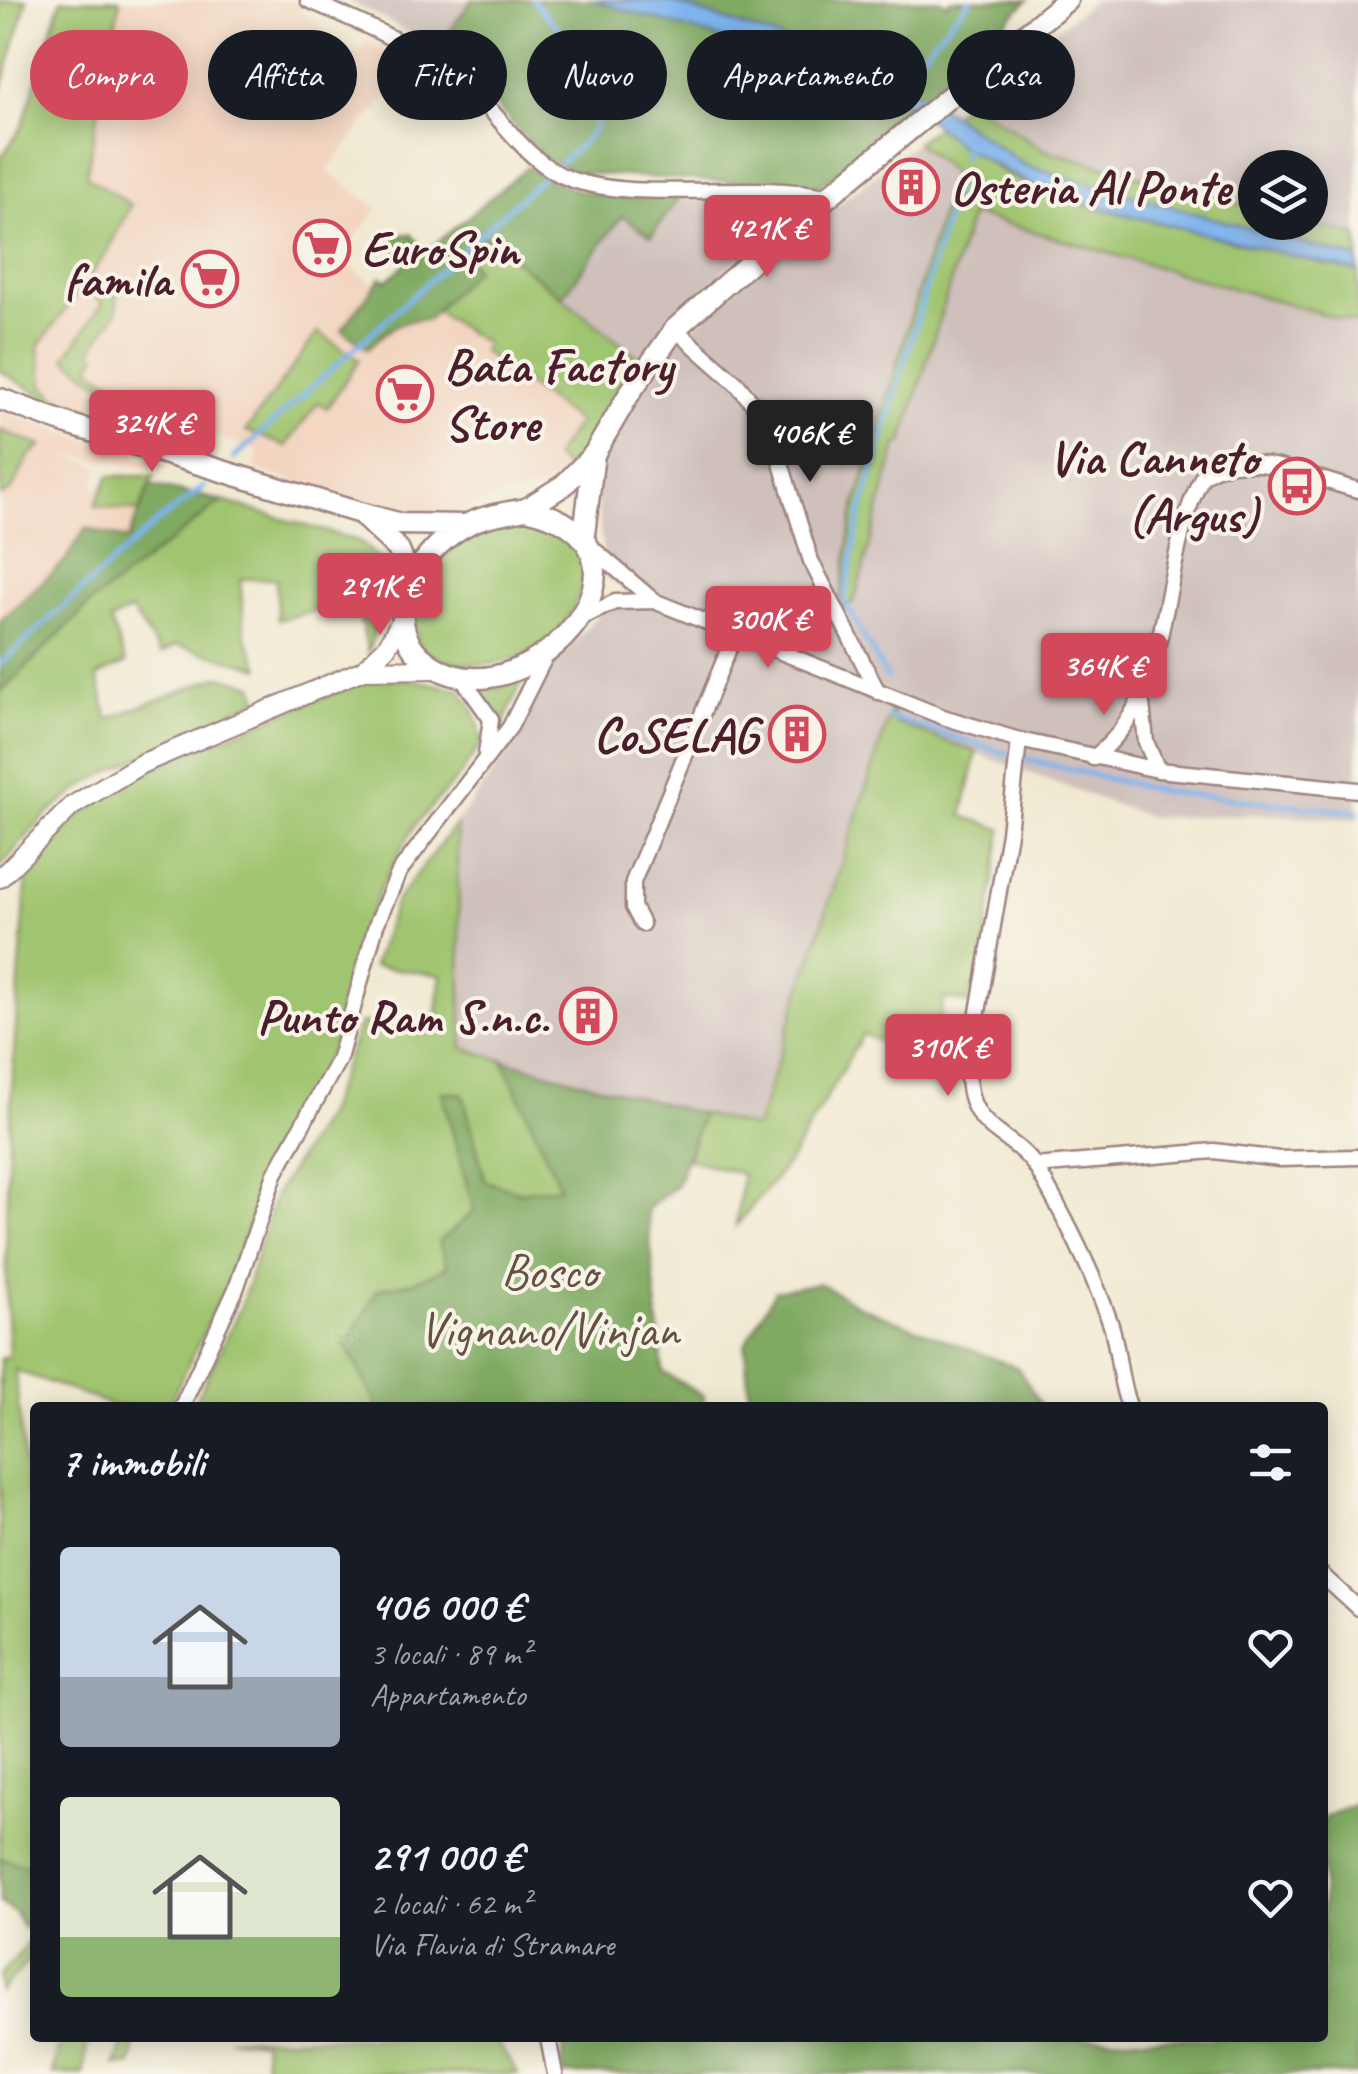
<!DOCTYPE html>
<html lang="it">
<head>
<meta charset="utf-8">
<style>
	:root { --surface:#171b24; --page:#20242c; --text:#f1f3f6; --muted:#9ea1a6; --accent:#d1495b }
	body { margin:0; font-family:Caveat,sans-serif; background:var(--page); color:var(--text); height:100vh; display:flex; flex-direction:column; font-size:38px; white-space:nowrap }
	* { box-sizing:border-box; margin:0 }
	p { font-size:32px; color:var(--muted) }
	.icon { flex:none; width:55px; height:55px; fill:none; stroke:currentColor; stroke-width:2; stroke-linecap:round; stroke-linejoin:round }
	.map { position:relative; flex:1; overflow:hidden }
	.drawer { position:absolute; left:30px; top:1402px; width:1298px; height:640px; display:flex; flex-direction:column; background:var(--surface); border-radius:10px; box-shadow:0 5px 25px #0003 }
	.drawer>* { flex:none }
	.banner { position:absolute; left:30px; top:30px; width:1300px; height:90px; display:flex; gap:20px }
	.fabs { position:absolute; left:1238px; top:150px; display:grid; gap:20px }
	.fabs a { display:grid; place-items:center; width:90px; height:90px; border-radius:50%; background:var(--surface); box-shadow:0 5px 25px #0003; font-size:50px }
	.price { position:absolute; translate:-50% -85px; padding:0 22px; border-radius:10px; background:var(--accent); color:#fff; font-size:32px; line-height:65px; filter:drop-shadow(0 2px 5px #0008) }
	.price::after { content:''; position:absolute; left:50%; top:60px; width:30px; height:22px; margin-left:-15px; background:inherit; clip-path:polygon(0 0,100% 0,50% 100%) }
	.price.active { background:#222; color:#fff }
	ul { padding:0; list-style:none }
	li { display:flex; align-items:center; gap:30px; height:250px; padding:0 30px }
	li span { display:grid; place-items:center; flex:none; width:280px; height:200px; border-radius:10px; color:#555 }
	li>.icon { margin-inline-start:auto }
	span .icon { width:120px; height:120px; fill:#fffc; stroke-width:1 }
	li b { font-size:42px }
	h2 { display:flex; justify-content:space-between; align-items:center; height:120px; padding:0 30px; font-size:42px }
	.chip { padding:0 35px; border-radius:45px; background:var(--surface); box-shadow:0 5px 25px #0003; font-size:35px; line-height:90px }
	.chip.active { background:var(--accent); color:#fff }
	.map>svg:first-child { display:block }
	.built { fill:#f3d4bf }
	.industrial { fill:#cfc0bb }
	.green { fill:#a0c570; stroke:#75724e; stroke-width:2.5 }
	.forest { fill:#80aa62; stroke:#656446; stroke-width:2.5 }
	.water { fill:#7eb4ed; stroke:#646a8c; stroke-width:2.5 }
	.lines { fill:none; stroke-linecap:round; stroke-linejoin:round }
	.stream { stroke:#7eb4ed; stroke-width:5 }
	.minor-casing { stroke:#9e847f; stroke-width:19 }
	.tertiary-casing { stroke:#9e847f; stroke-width:22 }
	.secondary-casing { stroke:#9e847f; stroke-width:25 }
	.minor { stroke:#fff; stroke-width:14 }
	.tertiary { stroke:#fff; stroke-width:18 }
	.secondary { stroke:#fff; stroke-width:20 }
	.labels { text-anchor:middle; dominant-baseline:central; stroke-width:8; stroke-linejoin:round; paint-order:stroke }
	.poi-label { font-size:50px; font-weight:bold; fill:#4a1f2b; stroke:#f7f3e8; text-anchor:end }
	.park-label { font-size:50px; fill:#645140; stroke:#f7f3e8 }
</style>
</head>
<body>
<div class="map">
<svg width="1358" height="2074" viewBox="0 0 1358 2074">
	<rect width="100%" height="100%" fill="#f7f3e8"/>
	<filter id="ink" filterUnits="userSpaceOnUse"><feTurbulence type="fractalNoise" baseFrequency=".01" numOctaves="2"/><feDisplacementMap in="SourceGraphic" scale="20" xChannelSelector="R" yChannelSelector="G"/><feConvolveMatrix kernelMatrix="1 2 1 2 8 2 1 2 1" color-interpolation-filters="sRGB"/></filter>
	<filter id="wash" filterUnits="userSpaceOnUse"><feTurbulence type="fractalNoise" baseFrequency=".0048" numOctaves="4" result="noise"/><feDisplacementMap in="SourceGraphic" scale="40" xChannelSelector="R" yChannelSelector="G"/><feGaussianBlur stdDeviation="2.25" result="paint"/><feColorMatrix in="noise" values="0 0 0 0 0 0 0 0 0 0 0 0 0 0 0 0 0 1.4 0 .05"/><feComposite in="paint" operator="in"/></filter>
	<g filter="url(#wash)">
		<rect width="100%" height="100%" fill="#f1ead3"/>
		<path class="built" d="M 120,0 L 292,0 L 306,4 L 302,12 L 358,54 L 367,42 L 408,68 L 327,171 L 378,208 L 339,258 L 375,285 L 343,331 L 368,349 L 395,326 L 407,320 L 427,320 L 434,310 L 486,344 L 482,351 L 579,422 L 567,469 L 545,487 L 495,498 L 451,515 L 412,517 L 254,469 L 259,451 L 218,437 L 173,439 L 208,455 L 125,434 L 74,414 L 53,397 L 43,385 L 39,346 L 131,205 L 86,177 Z
			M 0,411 L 175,468 L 138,467 L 64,454 L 99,467 L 94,487 L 101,487 L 109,476 L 154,476 L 128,540 L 86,528 L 65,561 L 0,621 Z"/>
		<path class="industrial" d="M 348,0 L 472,0 L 438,48 Z
			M 1094,0 L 1358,0 L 1358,236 L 1309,223 L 1310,168 L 1255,168 L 1255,208 L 1045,150 L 968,100 Z
			M 916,142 L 954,173 L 853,516 L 840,608 L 897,444 L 902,443 L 971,213 L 1358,324 L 1358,820 L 1259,814 L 1151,818 L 894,723 L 891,710 L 756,1129 L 463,1049 L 456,824 L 514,744 L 548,672 L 596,617 L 603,598 L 629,593 L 606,577 L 596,492 L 603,459 L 645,386 L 678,341 L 752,273 Z
			M 679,198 L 785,202 L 795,204 L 795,211 L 675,313 L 639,358 L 562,297 L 622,215 L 651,236 Z"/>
		<path class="green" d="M 0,0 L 27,0 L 0,94 Z
			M 61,0 L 120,0 L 86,176 L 131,205 L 105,255 L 39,346 L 43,385 L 74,414 L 0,371 L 0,159 L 22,127 Z
			M 968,100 L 1045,150 L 1255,208 L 1255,222 L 1309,223 L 1358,236 L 1358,259 L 1024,165 L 952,115 Z
			M 938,126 L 1002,172 L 1052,196 L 1358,272 L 1358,324 L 971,214 L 902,444 L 897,444 L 854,602 L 839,609 L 853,516 L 953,173 L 916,142 Z
			M 485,237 L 639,358 L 582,452 L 567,469 L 554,457 L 578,422 L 482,351 L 486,344 L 434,310 L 474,270 L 466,255 Z
			M 108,280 L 117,287 L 117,312 L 92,350 L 97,356 L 90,367 L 151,409 L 121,398 L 65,358 L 103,303 L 95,297 Z
			M 318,332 L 359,360 L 327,408 L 318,402 L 286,446 L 246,431 Z
			M 0,430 L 41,446 L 29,456 L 11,491 L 1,496 Z
			M 109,476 L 154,476 L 139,511 L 95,506 Z
			M 222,501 L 358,541 C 388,562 378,566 375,596 C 372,622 380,621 368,652 L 358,610 L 348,611 L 342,604 L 278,620 L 276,579 L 240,579 L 245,635 L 260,668 L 176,645 L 161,654 L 131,610 L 110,621 L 126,663 L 97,676 L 108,719 L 220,676 L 254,685 L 258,699 L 89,782 L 48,813 L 0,867 L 0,693 L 91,603 Z
			M 518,519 L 557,524 L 586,562 C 579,649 496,687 421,651 C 418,638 409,617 411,604 C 420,555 477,531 518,519 Z
			M 524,677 L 502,726 L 480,689 L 500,688 Z
			M 404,678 L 460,689 L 473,709 L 483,741 L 460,775 L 415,825 L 380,889 L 352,967 L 343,1025 L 309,1096 L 276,1147 L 228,1282 L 168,1407 L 117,1407 L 15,1370 L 27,1492 L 35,1500 L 35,1868 L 0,1858 L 0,1359 L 9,1356 C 0,1191 16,1026 28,860 L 99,800 L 168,760 L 362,681 Z
			M 892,708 L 895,723 L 977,752 L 962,816 L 1002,829 L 975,1004 L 944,998 L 932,1064 L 863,1034 L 790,1160 L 736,1226 L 742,1174 L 688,1159 L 702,1114 L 756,1128 Z
			M 456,824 L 463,1048 L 503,1060 L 561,1188 L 520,1192 L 485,1181 L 463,1094 L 442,1094 L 474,1211 L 440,1242 L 447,1267 L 413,1282 L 378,1290 L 346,1345 L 378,1407 L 192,1408 L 241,1306 L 275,1195 L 326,1114 L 360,1023 L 435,1031 L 441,975 L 373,966 L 396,901 Z
			M 35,1935 L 35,1953 L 0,1992 L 0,1976 Z
			M 61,2038 L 88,2038 L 83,2074 L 52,2074 Z
			M 105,2038 L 136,2038 L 131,2065 L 115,2065 L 124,2039 Z
			M 228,2038 L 494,2038 L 518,2074 L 266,2074 L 263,2042 Z"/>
		<path class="forest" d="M 472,0 L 592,0 L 827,70 L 918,110 L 818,187 L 576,173 L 541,156 L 476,82 L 438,48 Z
			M 665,0 L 941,0 L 947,4 L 950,0 L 1028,0 L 928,98 L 863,67 Z
			M 527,167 C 580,200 618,197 679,198 L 651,236 L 622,216 L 562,297 L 485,237 L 466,255 L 475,269 L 427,320 C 403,316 383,332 368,349 L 342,330 L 381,277 L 387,281 L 409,260 L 381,236 L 411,234 L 426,252 Z
			M 150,485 L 222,501 L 91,603 L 0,693 L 0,621 L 65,561 L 86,528 L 128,540 Z
			M 503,1060 L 702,1114 L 676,1186 L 647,1209 L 663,1372 L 704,1396 L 703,1407 L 378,1407 L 346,1345 L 378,1289 L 413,1282 L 447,1267 L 439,1242 L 474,1211 L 442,1092 L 463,1094 L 485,1181 L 520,1192 L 560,1187 Z
			M 819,1283 L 861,1307 L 1018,1368 L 1042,1407 L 750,1407 L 745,1345 L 775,1291 Z
			M 1358,1804 L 1358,2074 L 563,2074 L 563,2038 L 1322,2038 L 1323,1817 Z
			M 0,1858 L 35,1868 L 35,1917 L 24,1928 L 14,1912 L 0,1903 Z"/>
		<path class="water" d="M 592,0 L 665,0 L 863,67 L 932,100 L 1024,165 L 1358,259 L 1358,272 L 1052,196 L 960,146 L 918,110 L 901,101 L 826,70 Z"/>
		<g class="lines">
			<path class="stream" d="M 533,0 C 557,31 616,74 598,121 C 592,137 574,150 561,162
				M 900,87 L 922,54 L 970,0
				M 963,157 L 967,143
				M 234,458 L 541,179
				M 0,664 L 155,524 L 204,487
				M 887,678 L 844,601 L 860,516 L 959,173
				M 889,717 L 1010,755
				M 1026,759 L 1165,792 L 1358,812"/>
		</g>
	</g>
	<g filter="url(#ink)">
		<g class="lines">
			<g class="minor-casing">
				<path id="minor" d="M 308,0 C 365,24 420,48 468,88 C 503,117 526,163 570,179 C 642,204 749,179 830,197
					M 675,329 L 737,384 L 762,415 L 775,444 L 811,561 L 878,692
					M 592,548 L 654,601 L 943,717 L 1019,740 L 1158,770 L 1358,790
					M 585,616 L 615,602 L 654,601
					M 461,677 L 491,719 L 486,754
					M 1142,704 L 1146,742 L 1158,770
					M 1019,740 L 1009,833 L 968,1070 C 967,1136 1014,1129 1039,1172 C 1067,1221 1093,1272 1111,1325 C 1119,1351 1119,1384 1130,1408
					M 1093,758 C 1176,697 1158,562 1202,477 C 1242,444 1313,479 1358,490
					M 642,924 L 633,907 L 633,882 L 735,634
					M 1035,1166 L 1214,1151 L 1279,1159 L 1358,1157
					M 181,1408 L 236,1289 L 275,1174 L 339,1059 L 376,925 L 399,872 L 510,727 L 545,657
					M 1322,1575 L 1358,1608
					M 548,2038 L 555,2074"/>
			</g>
			<g class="tertiary-casing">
				<path id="tertiary" d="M 363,670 L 386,648 L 400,623
					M 0,878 L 72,806 L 141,764 L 363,670 L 437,669"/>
			</g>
			<g class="secondary-casing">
				<path id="secondary" d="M 0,399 L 68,424 L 360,513 L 401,524 L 464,525
					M 526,509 L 564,485 L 594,454 L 631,391 L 675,329 L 779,237 L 1067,0
					M 526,509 C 686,544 530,724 435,667 C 370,629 415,551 468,524 C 486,515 506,513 526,509 Z
					M 365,518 L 398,549 L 411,579
					M 584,534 L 594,454"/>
			</g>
			<use href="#minor" class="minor"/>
			<use href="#tertiary" class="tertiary"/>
			<use href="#secondary" class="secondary"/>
		</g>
	</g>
	<defs>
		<g id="building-ring" transform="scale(2.875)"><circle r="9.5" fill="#f7f3e8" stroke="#d1495b" stroke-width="1.5"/><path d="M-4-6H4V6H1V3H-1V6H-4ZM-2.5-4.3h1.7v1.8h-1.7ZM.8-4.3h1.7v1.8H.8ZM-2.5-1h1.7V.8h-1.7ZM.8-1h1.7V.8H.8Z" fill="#d1495b"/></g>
		<g id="supermarket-ring" transform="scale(2.875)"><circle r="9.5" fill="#f7f3e8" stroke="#d1495b" stroke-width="1.5"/><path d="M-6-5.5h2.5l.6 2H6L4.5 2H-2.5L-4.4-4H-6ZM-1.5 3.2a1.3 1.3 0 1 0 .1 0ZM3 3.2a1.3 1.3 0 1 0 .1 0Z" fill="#d1495b"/></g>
		<g id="bus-ring" transform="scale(2.875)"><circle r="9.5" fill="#f7f3e8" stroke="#d1495b" stroke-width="1.5"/><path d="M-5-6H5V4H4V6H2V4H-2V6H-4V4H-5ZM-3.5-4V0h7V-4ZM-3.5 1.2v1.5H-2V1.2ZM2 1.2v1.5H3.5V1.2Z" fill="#d1495b"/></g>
	</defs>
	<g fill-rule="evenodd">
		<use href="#building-ring" x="911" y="187"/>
		<use href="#supermarket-ring" x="322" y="248"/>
		<use href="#supermarket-ring" x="210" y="279"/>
		<use href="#supermarket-ring" x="405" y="394"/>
		<use href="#bus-ring" x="1297" y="486"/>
		<use href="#building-ring" x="797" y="734"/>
		<use href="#building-ring" x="588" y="1016"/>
	</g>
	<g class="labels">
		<g class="poi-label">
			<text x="950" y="187" text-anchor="start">Osteria Al Ponte</text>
			<text x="361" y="248" text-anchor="start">EuroSpin</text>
			<text x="171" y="279">famila</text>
			<text x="444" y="365" text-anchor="start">Bata Factory<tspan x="444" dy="58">Store</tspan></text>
			<text x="1258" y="457">Via Canneto<tspan x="1258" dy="58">(Argus)</tspan></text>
			<text x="758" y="734">CoSELAG</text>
			<text x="549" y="1016">Punto Ram S.n.c.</text>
		</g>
		<g class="park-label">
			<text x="549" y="1271">Bosco<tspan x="549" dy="58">Vignano/Vinjan</tspan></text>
		</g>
	</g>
</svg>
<div class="fabs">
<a><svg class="icon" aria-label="layers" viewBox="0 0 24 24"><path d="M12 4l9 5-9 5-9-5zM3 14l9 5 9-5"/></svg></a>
</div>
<b class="price" style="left:767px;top:280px">421K €</b>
<b class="price" style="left:152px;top:475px">324K €</b>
<b class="price active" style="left:810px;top:485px">406K €</b>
<b class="price" style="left:380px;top:638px">291K €</b>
<b class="price" style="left:768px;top:671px">300K €</b>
<b class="price" style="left:1104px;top:718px">364K €</b>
<b class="price" style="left:948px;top:1099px">310K €</b>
<div class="banner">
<a class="chip active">Compra</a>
<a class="chip">Affitta</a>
<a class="chip">Filtri</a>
<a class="chip">Nuovo</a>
<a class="chip">Appartamento</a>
<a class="chip">Casa</a>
</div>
<section class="drawer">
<h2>7 immobili<svg class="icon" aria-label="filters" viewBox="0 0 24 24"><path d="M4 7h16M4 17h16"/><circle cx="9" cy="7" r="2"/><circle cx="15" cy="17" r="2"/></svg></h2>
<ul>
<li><span style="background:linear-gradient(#c9d6e8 65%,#9aa5b1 0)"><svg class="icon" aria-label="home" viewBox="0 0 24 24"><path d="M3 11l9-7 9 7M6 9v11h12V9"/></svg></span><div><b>406 000 €</b><p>3 locali · 89 m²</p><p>Appartamento</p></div><svg class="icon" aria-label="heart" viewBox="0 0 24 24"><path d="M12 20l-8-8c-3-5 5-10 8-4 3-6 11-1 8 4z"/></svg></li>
<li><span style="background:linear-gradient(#dfe7d0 70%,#8fb573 0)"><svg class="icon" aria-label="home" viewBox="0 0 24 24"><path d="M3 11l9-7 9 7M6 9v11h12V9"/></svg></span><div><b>291 000 €</b><p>2 locali · 62 m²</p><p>Via Flavia di Stramare</p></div><svg class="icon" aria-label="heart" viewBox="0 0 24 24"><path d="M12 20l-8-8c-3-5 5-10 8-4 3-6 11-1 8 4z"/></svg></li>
</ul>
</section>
</div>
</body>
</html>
